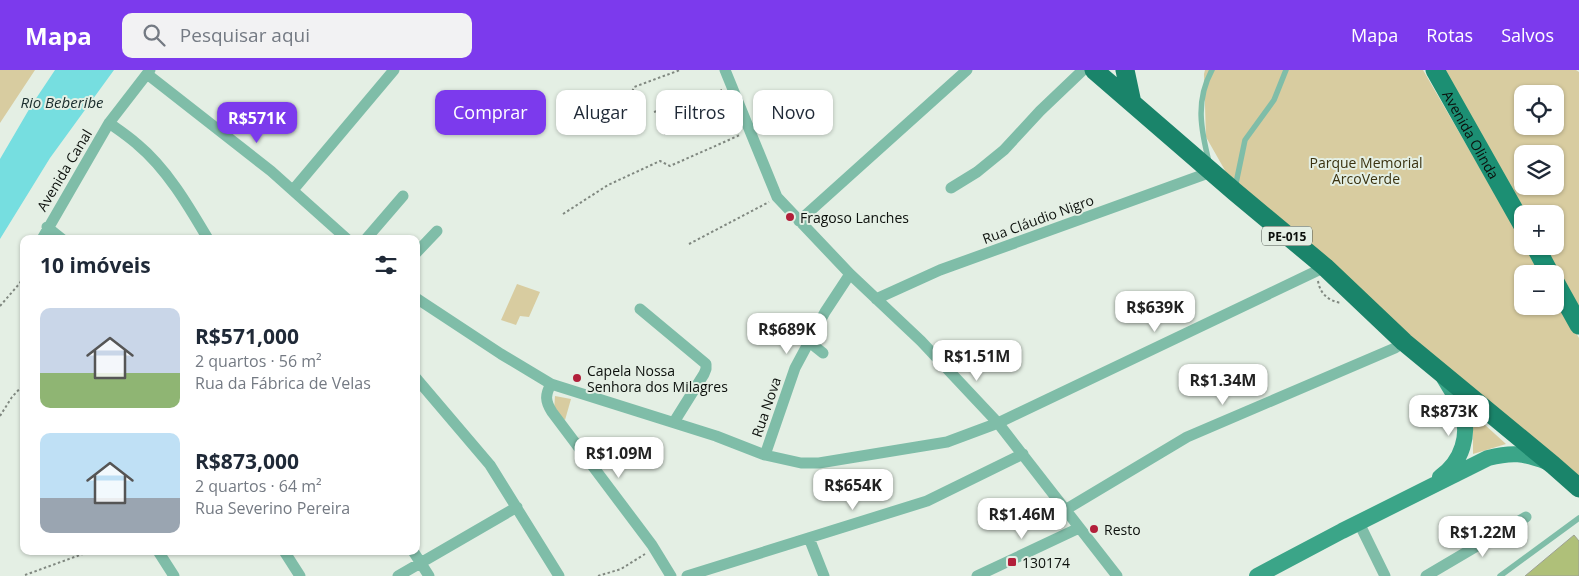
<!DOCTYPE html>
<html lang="pt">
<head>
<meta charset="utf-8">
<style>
	:root { --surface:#fff; --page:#f2f2f3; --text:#1f2937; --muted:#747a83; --accent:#7c3aed }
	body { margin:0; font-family:"Open Sans",sans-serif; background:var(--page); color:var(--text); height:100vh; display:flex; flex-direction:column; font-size:19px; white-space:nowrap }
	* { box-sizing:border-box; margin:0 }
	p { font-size:16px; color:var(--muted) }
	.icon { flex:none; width:28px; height:28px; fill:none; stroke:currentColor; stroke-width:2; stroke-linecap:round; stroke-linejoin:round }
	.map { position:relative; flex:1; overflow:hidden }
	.details { position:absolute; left:20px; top:165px; width:400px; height:320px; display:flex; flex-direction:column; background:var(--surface); border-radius:10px; box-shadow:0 1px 4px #0004 }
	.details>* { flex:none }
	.top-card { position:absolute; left:435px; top:20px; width:475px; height:45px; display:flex; gap:10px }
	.tools { position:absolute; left:1514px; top:15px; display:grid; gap:10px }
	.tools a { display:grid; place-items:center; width:50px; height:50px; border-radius:10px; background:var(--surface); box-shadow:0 1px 4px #0004; font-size:25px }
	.price { position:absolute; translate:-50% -42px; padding:0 11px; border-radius:10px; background:#fff; color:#222; font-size:16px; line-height:32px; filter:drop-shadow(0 1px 2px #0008) }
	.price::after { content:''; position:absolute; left:50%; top:30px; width:15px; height:11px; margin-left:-8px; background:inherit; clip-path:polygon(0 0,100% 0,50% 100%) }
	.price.current { background:var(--accent); color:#fff }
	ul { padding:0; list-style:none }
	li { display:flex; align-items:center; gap:15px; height:125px; padding:0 20px }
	li span { display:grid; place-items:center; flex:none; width:140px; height:100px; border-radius:10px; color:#555 }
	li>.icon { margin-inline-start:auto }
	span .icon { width:60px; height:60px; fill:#fffc; stroke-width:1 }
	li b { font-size:21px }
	h2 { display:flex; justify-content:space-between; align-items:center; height:60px; padding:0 20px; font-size:21px }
	.chip { padding:0 18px; border-radius:10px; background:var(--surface); box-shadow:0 1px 4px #0004; font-size:18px; line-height:45px }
	.chip.current { background:var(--accent); color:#fff }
	header { display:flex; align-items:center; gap:30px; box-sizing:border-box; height:70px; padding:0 25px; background:var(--accent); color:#fff }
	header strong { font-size:24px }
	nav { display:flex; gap:28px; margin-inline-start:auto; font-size:18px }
	.search { width:350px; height:45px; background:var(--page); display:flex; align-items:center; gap:12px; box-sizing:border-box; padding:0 18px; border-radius:10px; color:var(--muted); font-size:19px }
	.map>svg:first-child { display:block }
	.green { fill:#d8cca0; fill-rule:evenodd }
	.water { fill:#76dee0 }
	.building { fill:#afc079; stroke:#9da094 }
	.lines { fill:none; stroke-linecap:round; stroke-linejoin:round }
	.path { stroke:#808880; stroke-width:2; stroke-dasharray:2.5 2.5; stroke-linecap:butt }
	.service { stroke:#7fbda8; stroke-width:5.5 }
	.minor { stroke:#7fbda8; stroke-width:11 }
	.secondary { stroke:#3ba588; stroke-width:16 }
	.primary { stroke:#1c8f73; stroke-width:19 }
	.trunk { stroke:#1a846a; stroke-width:19 }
	.poi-dot { fill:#b21f3a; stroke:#e4efe4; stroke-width:2 }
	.labels { text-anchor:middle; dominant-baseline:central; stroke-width:4; stroke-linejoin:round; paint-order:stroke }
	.shield { fill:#e4efe4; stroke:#4d534d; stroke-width:1 }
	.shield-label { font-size:12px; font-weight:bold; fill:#0c100c }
	.street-label { font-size:14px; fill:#0c100c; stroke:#e4efe4 }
	.park-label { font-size:14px; fill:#3a3210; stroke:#e4efe4 }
	.poi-label { font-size:14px; fill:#0c100c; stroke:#e4efe4; text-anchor:start }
	.water-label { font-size:15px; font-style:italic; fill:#1a2d2d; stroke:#e4efe4 }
</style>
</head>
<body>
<header>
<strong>Mapa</strong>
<div class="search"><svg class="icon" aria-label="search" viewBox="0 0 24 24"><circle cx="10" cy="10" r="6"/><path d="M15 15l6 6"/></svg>Pesquisar aqui</div>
<nav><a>Mapa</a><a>Rotas</a><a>Salvos</a></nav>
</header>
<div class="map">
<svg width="1579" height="506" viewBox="0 0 1579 506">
	<rect width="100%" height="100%" fill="#e4efe4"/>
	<path class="green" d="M 0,0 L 35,0 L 0,53 Z
		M 1205,0 L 1423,0 L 1522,171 L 1522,176 L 1526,176 L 1541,204 L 1522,204 L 1522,236 L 1555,236 L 1555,227 L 1579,268 L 1579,415 L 1235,118 L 1206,67 L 1204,4 Z
		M 1426,0 L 1576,0 L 1579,2 L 1579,250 L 1534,176 L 1555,176 L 1555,144 L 1522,144 ZM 1522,24 L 1555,24 L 1555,56 L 1522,56 ZM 1522,84 L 1555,84 L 1555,116 L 1522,116 Z
		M 517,214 L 540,222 L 529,247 L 520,246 L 516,255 L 501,250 Z
		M 555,326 L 571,329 L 565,350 L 554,341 Z
		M 1473,344 L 1506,374 L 1473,384 Z"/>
	<path class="water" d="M 55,0 L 114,0 L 50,88 L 0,169 L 0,89 L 31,36 Z"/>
	<path class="building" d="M 1574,465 L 1579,471 L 1579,506 L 1525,506 Z"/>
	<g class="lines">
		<path class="path" d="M 654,42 L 722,20
			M 583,51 L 629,30 L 634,17 L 680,0
			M 664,64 L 695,48 L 727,37
			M 563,144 L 608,115 L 660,91 L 670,96 L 740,65
			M 264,167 L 265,169
			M 689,174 L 769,132
			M 1318,211 C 1320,224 1329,231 1341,233
			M 0,236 L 20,213 L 24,203
			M 0,346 L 12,327 L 24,314
			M 25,505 L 91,481
			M 598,506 L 621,499 L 645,484"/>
		<path class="service" d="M 1209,92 C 1201,60 1195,31 1212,0
			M 1235,118 L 1245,70 L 1274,30 L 1286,0
			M 1500,506 L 1579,448"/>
		<path class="minor" d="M 725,0 L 777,127 L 850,204 L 921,271 L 998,353 L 1117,506
			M 147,4 L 271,101 L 347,169
			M 109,53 C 119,60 128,66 137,74 C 167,99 188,135 208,169
			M 951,118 L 977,102 L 1004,80 L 1040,41 L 1083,0
			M 293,120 L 394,0
			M 799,151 L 967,0
			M 47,157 L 62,169
			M 42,169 L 109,53 L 150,0
			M 366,169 L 403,126
			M 416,183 L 437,161
			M 416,228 L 501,284 L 551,314 L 716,366 L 765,385 L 801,393 L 819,393 L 947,372 L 998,353 L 1325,197
			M 876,229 L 940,200 L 1211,102
			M 640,239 L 706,294 L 706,299 L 704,304 L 674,352
			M 808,271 L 823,283
			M 416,308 L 490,395 L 559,506
			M 551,314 C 545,325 545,331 552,342 L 652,475 L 671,506
			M 765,385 L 795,298 L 825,242 L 850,204
			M 1065,440 L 1187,367 L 1395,278 L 1404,272
			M 1359,453 L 1385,506
			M 809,468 L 824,506
			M 158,481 L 174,506
			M 284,481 L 300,506
			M 413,481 L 429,506
			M 398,506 L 517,437
			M 687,506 L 927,431 L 1023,384
			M 977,506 L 1079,458
			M 1426,506 L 1526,447"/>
		<path class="secondary" d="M 1440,407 C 1462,392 1471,364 1461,339 C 1457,328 1450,318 1444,308
			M 1257,506 L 1342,461 L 1488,388 C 1512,382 1524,383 1547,392"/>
		<g class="primary">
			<path id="s1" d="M 1435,0 L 1522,154"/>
			<path d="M 1535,176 L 1550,204"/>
			<path d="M 1555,212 L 1579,255"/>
		</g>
		<path class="trunk" d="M 1094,0 L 1235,122 L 1325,197 L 1404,272 L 1553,395 L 1579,418
			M 1125,0 L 1132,33"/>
	</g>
	<g class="poi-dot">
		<circle cx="790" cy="147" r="5"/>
		<circle cx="577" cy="308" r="5"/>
		<circle cx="1094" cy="459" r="5"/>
		<rect x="1007" y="487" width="10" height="10" rx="2.5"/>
	</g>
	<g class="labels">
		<rect class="shield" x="1262" y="156.5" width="50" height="19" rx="4"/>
		<g class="shield-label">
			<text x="1287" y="166">PE-015</text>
		</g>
		<g class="street-label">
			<text stroke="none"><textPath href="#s1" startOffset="74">Avenida Olinda</textPath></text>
			<text transform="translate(64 100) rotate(-59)">Avenida Canal</text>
			<text transform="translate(1038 149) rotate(-20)">Rua Cláudio Nigro</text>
			<text transform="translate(766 337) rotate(-71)">Rua Nova</text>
		</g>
		<g class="park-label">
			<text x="1366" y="92">Parque Memorial<tspan x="1366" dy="16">ArcoVerde</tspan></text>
		</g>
		<g class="poi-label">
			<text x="800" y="147">Fragoso Lanches</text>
			<text x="587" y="300">Capela Nossa<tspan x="587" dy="16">Senhora dos Milagres</tspan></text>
			<text x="1104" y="459">Resto</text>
			<text x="1022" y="492">130174</text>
		</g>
		<g class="water-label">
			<text x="62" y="32">Rio Beberibe</text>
		</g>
	</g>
</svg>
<div class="tools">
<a><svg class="icon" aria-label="locate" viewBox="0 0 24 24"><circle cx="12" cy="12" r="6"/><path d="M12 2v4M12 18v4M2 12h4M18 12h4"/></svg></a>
<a><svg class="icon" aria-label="layers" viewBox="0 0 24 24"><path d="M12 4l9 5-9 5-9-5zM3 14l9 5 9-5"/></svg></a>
<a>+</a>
<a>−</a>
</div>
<b class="price current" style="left:257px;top:74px">R$571K</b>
<b class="price" style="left:1155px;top:263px">R$639K</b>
<b class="price" style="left:787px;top:285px">R$689K</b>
<b class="price" style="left:977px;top:312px">R$1.51M</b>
<b class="price" style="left:1223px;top:336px">R$1.34M</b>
<b class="price" style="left:1449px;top:367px">R$873K</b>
<b class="price" style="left:619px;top:409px">R$1.09M</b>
<b class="price" style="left:853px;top:441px">R$654K</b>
<b class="price" style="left:1022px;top:470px">R$1.46M</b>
<b class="price" style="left:1483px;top:488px">R$1.22M</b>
<div class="top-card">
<a class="chip current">Comprar</a>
<a class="chip">Alugar</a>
<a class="chip">Filtros</a>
<a class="chip">Novo</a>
</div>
<section class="details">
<h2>10 imóveis<svg class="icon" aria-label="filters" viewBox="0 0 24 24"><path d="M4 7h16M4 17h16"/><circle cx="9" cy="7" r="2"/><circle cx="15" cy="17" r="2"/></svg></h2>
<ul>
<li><span style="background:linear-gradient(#c9d6e8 65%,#8fb573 0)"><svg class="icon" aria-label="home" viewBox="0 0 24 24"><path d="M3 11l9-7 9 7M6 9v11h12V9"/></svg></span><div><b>R$571,000</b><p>2 quartos · 56 m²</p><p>Rua da Fábrica de Velas</p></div></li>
<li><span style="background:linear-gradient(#bfe0f5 65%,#9aa5b1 0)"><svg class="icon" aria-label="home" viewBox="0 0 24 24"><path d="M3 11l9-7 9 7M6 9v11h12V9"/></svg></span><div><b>R$873,000</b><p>2 quartos · 64 m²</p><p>Rua Severino Pereira</p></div></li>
</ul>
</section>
</div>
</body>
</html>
